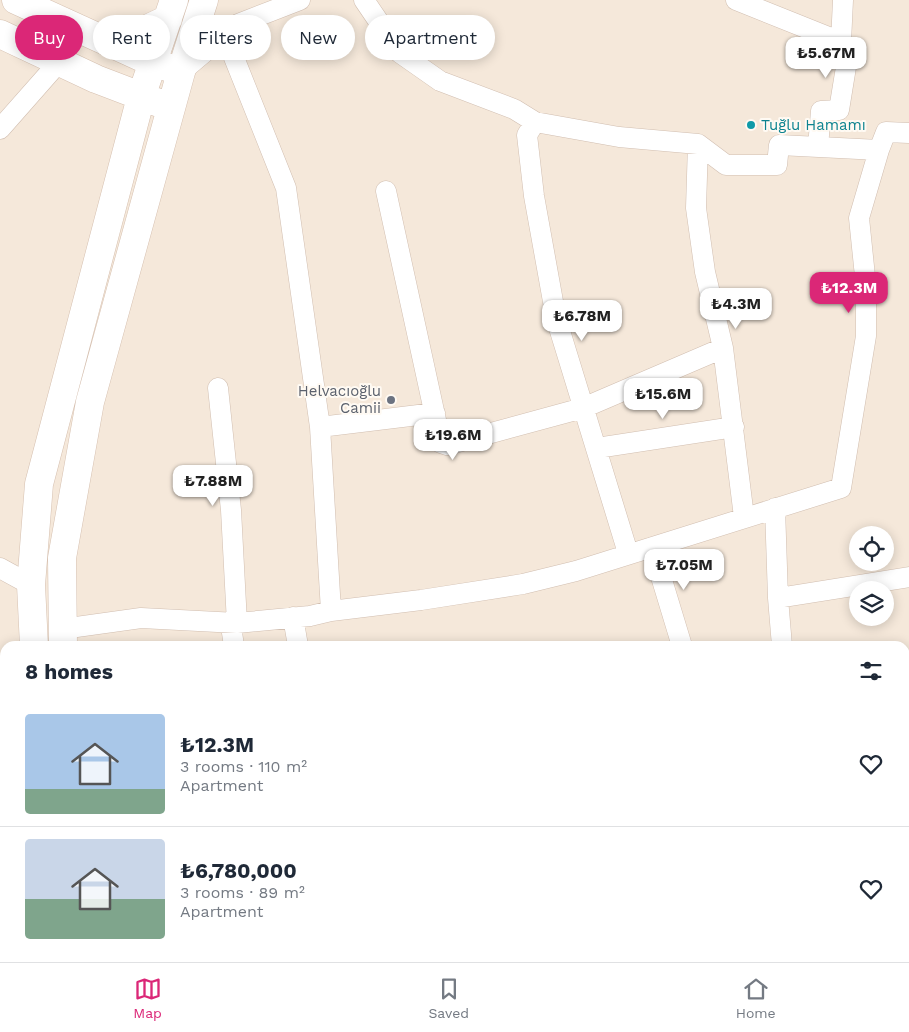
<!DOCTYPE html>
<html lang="en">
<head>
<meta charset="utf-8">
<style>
	:root { --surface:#fff; --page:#f2f2f3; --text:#1f2937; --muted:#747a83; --line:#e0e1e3; --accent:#db2777 }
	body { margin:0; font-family:"Work Sans",sans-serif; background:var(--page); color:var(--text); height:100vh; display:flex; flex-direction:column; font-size:19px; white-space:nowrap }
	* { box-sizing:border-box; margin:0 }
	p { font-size:16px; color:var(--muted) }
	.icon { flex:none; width:28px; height:28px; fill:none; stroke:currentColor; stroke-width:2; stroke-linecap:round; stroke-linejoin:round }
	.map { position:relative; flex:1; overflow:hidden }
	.details { position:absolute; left:0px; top:641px; width:910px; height:321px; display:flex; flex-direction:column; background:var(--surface); border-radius:15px 15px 0 0; box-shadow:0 2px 12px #0003 }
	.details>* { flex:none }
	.top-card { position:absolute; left:15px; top:15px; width:500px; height:45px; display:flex; gap:10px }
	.tools { position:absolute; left:849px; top:526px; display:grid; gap:10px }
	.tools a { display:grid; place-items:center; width:45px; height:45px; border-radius:50%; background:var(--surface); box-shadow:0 2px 12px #0003; font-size:25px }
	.price { position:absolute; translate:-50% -42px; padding:0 11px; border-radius:10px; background:#fff; color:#222; font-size:16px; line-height:32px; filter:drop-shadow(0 1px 2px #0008) }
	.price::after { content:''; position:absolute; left:50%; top:30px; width:15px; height:11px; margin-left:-8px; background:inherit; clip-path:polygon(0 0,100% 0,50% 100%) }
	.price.selected { background:var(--accent); color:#fff }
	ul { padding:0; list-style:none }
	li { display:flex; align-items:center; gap:15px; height:125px; padding:0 25px }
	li+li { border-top:1px solid var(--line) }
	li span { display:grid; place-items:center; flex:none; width:140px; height:100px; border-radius:5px; color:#555 }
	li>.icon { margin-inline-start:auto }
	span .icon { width:60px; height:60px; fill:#fffc; stroke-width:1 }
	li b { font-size:21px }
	h2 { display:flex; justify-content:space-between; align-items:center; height:60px; padding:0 25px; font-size:21px }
	.chip { padding:0 18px; border-radius:22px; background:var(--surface); box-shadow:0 2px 12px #0003; font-size:18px; line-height:45px }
	.chip.selected { background:var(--accent); color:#fff }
	.tab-bar { display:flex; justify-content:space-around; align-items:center; height:70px; border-top:1px solid var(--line); background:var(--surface); font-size:14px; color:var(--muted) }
	.tab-bar a { display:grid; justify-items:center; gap:2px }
	.tab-bar .selected { color:var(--accent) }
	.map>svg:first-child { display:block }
	.residential { fill:#f5e8da; fill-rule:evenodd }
	.green { fill:#d8ecc9 }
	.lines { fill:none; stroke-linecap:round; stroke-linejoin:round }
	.minor-casing { stroke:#d1beb0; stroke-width:21 }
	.tertiary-casing { stroke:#d1beb0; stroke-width:25 }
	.secondary-casing { stroke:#d6c0b0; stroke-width:29 }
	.minor { stroke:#fff; stroke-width:20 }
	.tertiary { stroke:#fff; stroke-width:24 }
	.secondary { stroke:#fff; stroke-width:28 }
	.culture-dot { fill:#0f9aa8; stroke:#fffaf3; stroke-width:2 }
	.worship-dot { fill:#6b7280; stroke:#fffaf3; stroke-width:2 }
	.labels { text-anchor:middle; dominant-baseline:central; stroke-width:4; stroke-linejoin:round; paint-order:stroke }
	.culture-label { font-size:15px; fill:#0d838f; stroke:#fffaf3; text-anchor:start }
	.worship-label { font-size:15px; fill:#5b616d; stroke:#fffaf3; text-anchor:end }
</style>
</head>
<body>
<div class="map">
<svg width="909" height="962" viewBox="0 0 909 962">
	<rect width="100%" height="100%" fill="#fdf6ec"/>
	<path class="residential" d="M 0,0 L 909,0 L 909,962 L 0,962 ZM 858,535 L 885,535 L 885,562 L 858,562 ZM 858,590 L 885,590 L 885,618 L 858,618 ZM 5,646 L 905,646 L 905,958 L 5,958 Z"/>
	<path class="green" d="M 0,776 L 5,787 L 5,917 L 0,919 Z"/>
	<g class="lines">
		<g class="minor-casing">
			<path id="minor" d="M 364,0 L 400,53 L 440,81 L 514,109 L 535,122 L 619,137 L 698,144 L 726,165 L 777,165 L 779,145 L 879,150 L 886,132 L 909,133
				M 736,0 L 841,42
				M 225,35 L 286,188 L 320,427 L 331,611
				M 181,72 L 238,24 L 300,0
				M 535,122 L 527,135 L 534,196 L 556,318 L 628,553
				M 0,129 L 59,62
				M 698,144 L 696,208 L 705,272 L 723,348 L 744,517
				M 818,147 L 821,111 L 839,110 L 846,67 L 841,42 L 843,0
				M 386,191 L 441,443 L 447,445 L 583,408 L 723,348
				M 218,388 L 231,510 L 237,623 L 231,626 L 234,646
				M 320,427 L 435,413
				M 597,448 L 734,427
				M 775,508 L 778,598 L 782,646
				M 652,547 L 682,646
				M 0,568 L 31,585
				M 778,598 L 909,577
				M 293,617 L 298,646
				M 62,629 L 141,618 L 237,623 L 310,616 L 331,611 L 421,600 L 523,584 L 576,571 L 841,488 L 866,336 L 866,286 L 859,218 L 879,150
				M 905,699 L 909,699
				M 0,932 L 5,931
				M 286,958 L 288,962
				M 443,958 L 444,962
				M 555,958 L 556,962
				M 624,958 L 624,962"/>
		</g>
		<g class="tertiary-casing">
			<path id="tertiary" d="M 0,724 L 5,720"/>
		</g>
		<g class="secondary-casing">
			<path id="secondary" d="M 16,0 L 154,63 L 170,68
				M 0,34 L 96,79 L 159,103
				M 102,39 L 145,30 L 168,19
				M 34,646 L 31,585 L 39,484 L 141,97 L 174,0
				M 63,646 L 62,558 L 90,402 L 181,72 L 204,0
				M 143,958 L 145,962
				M 167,958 L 169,962"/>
		</g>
		<use href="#minor" class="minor"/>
		<use href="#tertiary" class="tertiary"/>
		<use href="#secondary" class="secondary"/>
	</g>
	<circle class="culture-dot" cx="751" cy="125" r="5"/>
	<circle class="worship-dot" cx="391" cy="400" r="5"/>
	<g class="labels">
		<g class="culture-label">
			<text x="761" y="125">Tuğlu Hamamı</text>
		</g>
		<g class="worship-label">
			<text x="381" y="391">Helvacıoğlu<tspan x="381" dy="17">Camii</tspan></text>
		</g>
	</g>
</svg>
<div class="tools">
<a><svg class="icon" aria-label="locate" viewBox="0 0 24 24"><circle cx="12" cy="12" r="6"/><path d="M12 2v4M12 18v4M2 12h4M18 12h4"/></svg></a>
<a><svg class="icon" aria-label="layers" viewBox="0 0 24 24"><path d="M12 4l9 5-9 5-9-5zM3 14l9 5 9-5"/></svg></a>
</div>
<b class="price" style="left:826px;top:79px">₺5.67M</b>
<b class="price selected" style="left:849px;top:314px">₺12.3M</b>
<b class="price" style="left:736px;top:330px">₺4.3M</b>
<b class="price" style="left:582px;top:342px">₺6.78M</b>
<b class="price" style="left:663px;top:420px">₺15.6M</b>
<b class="price" style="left:453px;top:461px">₺19.6M</b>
<b class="price" style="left:213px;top:507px">₺7.88M</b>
<b class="price" style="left:684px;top:591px">₺7.05M</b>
<div class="top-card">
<a class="chip selected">Buy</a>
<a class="chip">Rent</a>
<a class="chip">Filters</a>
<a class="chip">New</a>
<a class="chip">Apartment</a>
</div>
<section class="details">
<h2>8 homes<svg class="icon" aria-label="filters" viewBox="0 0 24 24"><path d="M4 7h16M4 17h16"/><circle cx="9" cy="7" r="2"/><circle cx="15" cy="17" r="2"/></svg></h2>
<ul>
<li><span style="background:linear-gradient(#a9c7e8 75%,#7fa58c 0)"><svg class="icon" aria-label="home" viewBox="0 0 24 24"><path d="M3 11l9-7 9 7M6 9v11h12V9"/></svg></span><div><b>₺12.3M</b><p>3 rooms · 110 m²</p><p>Apartment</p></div><svg class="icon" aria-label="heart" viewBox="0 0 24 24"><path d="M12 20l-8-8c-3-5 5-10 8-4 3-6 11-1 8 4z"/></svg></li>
<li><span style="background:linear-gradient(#c9d6e8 60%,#7fa58c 0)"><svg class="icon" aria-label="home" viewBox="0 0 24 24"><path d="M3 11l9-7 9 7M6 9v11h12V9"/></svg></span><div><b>₺6,780,000</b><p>3 rooms · 89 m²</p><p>Apartment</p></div><svg class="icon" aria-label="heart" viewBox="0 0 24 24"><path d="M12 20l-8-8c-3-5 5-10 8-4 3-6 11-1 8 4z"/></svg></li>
</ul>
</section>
</div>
<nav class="tab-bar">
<a class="selected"><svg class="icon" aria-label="map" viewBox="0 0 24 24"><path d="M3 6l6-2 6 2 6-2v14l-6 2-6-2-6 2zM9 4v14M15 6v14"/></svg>Map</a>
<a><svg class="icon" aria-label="saved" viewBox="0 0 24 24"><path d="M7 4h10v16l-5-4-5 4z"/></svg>Saved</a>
<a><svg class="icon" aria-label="home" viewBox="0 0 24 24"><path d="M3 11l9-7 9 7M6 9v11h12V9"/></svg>Home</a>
</nav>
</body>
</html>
